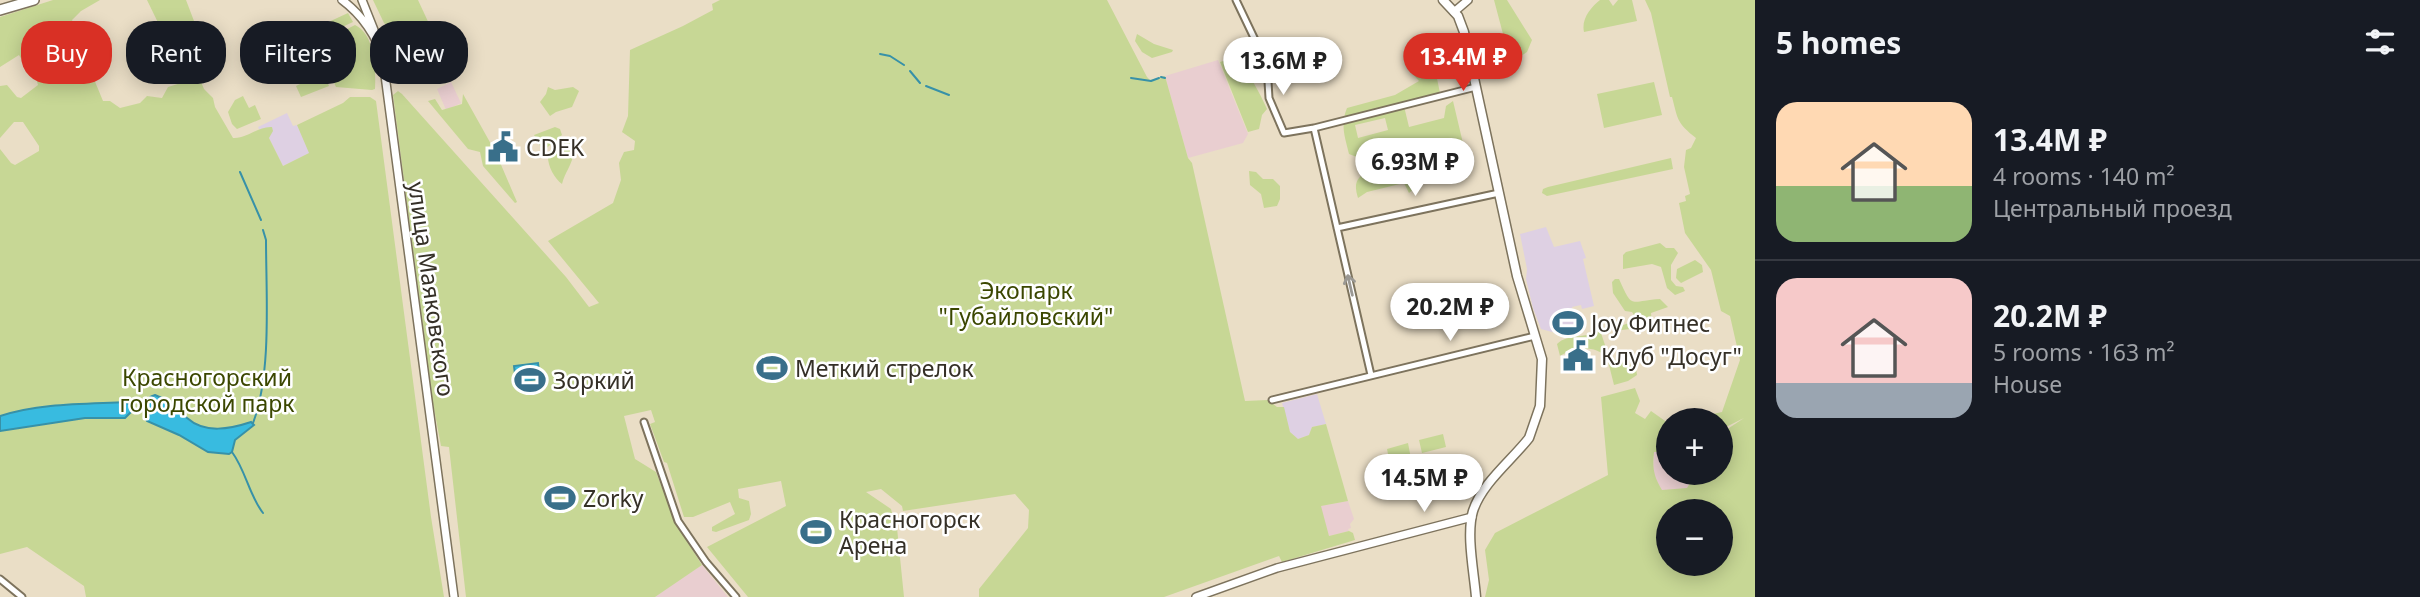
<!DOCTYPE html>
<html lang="en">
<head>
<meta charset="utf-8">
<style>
	:root { --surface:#171b24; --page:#20242c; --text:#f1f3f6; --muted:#9ea1a6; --line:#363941; --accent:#d93025 }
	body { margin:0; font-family:"Noto Sans",sans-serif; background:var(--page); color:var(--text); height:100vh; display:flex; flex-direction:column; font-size:26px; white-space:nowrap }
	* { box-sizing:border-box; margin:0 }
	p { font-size:23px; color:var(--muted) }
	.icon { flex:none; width:38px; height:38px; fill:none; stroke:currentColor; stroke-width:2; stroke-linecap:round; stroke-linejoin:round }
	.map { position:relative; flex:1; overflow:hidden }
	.side { display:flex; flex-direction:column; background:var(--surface); width:665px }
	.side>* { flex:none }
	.guide { position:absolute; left:21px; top:21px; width:665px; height:63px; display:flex; gap:14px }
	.controls { position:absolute; left:1656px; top:408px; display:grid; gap:14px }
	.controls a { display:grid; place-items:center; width:77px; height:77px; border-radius:50%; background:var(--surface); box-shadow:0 4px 18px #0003; font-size:35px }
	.price { position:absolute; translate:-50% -60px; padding:0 16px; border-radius:24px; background:#fff; color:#222; font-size:23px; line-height:46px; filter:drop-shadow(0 2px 4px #0008) }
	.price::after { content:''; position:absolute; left:50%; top:42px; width:21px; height:16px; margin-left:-10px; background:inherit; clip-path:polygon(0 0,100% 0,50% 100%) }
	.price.selected { background:var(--accent); color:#fff }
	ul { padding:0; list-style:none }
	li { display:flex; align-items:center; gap:21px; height:175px; padding:0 21px }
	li+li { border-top:2px solid var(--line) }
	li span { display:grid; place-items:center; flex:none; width:196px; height:140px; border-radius:21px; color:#555 }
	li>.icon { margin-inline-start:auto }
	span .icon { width:84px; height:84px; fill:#fffc; stroke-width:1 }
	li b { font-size:30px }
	h2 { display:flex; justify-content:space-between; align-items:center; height:84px; padding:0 21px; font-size:30px }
	.pill { padding:0 24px; border-radius:28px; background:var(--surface); box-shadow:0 4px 18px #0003; font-size:24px; line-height:63px }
	.pill.selected { background:var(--accent); color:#fff }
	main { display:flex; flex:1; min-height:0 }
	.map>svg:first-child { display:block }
	.commercial { fill:#ded0e3 }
	.industrial { fill:#e9ced0 }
	.green { fill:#c7d795; fill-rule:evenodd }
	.water { fill:#38bbe0; stroke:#3791a8; stroke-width:2 }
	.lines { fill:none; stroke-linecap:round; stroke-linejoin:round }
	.stream { stroke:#3791a8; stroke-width:2 }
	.minor-casing { stroke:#7d735d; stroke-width:9 }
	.tertiary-casing { stroke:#7d735d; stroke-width:10 }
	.secondary-casing { stroke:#7d735d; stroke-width:11 }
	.primary-casing { stroke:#7d735d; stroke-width:12 }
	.minor { stroke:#fff; stroke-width:5 }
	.tertiary { stroke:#fff; stroke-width:7 }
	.secondary { stroke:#fff; stroke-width:8 }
	.primary { stroke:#fff; stroke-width:9 }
	.oneway { stroke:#9a9893 }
	.labels { text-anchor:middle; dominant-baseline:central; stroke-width:5; stroke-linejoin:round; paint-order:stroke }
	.poi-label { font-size:23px; fill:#353027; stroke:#fff; text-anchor:start }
	.street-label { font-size:23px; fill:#353027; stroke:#fff }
	.park-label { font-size:23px; fill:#3b4700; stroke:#fff }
</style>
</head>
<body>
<main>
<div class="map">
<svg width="1755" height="597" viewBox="0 0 1755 597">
	<rect width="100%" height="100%" fill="#eadec6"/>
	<path class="commercial" d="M 287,113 L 293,126 L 297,125 L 310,153 L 283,166 L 269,138 L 264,140 L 258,127 Z
		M 1546,227 L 1554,247 L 1580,241 L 1586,258 L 1583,259 L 1594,306 L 1582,309 L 1581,305 L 1572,307 L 1573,314 L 1579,313 L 1581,326 L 1552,332 L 1541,329 L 1533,308 L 1526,279 L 1527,269 L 1520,234 Z
		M 1317,394 L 1326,424 L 1312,427 L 1309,435 L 1298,439 L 1290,432 L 1282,403 Z"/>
	<path class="industrial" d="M 1218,60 L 1248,134 L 1243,143 L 1188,158 L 1165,76 Z
		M 451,82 L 461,103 L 446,110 L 437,89 Z
		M 1668,451 L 1668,472 L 1696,473 L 1687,488 L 1662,491 L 1653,473 L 1654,452 Z
		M 1348,501 L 1354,519 L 1350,524 L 1351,528 L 1348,529 L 1349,531 L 1329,536 L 1320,506 Z
		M 702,565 L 728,597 L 655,597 L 670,586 Z"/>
	<path class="green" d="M 53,0 L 100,0 L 81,11 L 72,20 L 87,52 L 84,55 L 103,101 L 110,101 L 120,108 L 140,103 L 147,96 L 162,98 L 168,87 L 181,83 L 183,75 L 181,65 L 185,62 L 193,63 L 204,89 L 213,98 L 215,107 L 233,138 C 247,139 258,126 272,127 L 273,131 L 269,138 L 283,166 L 309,153 L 297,125 L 343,103 L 350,97 L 370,97 L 376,101 L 431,517 L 444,597 L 86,597 L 84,586 L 27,547 L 0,554 L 0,149 L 11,163 L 15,165 L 39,151 L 39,146 L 23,122 L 14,122 L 0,138 L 0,86 L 7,85 L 17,97 L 21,98 L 38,85 L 34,70 L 26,67 L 19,55 L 0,67 L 0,17 Z
		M 147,0 L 186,0 L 194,21 L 164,35 Z
		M 373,0 L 418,0 L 451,71 L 440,69 L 434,72 L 428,70 L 408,53 L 395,32 L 384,23 Z
		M 720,0 L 1107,0 L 1147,77 L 1150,80 L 1165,76 L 1188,158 L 1192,163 L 1245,401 L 1268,400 L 1277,407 L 1284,407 L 1290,432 L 1298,439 L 1309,435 L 1312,427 L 1326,424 L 1348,501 L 1321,506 L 1329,536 L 1349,531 L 1353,533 L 1355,540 L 1282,562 L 1279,556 L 1164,597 L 979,597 L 979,589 L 1028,528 L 1029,510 L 1015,494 L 903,511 L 902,506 L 881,489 L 866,492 L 891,509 L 893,517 L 896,518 L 904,597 L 748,597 L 707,547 L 786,506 L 781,481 L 738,489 L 739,498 L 749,501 L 751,514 L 749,520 L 716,532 L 712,531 L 712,527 L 735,514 L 730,502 L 693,517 L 684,517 L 667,463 L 664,462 L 650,424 L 655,422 L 651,410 L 624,416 L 635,459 L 656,472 L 676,524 L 702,565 L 655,597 L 466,597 L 449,447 L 441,446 L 432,398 L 393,95 L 398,91 L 402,94 L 566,277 L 589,307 L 599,303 L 548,241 L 613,203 L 621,180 L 619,163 L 624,152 L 634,150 L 635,141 L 622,132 L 628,116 L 630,50 L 683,26 L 713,10 L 712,4 Z
		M 1494,0 L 1507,0 L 1532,40 L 1527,52 L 1516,59 L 1510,55 L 1507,49 Z
		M 1600,0 L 1609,0 L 1613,6 L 1618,0 L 1632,0 L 1637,21 L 1584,32 C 1581,19 1591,7 1600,0 Z
		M 1645,0 L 1755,0 L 1755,597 L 1485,597 L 1489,580 L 1485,550 L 1495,533 L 1608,475 L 1601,397 L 1635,388 L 1640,401 L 1635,413 L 1645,419 L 1651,411 L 1668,423 L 1668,451 L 1654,452 C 1652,468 1654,477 1662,490 L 1687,488 L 1696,473 L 1720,472 L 1720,434 L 1744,418 L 1720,430 L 1720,420 L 1686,420 L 1722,412 L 1740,360 L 1730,316 L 1721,311 L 1711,270 L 1685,233 L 1679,203 L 1686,201 L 1685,196 L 1690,194 L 1684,167 L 1686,150 L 1691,148 L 1696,138 C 1677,123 1678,120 1672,97 L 1670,97 L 1651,13 ZM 1668,511 L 1720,511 L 1720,564 L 1668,564 Z
		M 348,13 L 353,22 L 316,39 L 313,38 L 309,31 Z
		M 355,25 C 375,34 376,70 375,89 L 372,90 L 336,87 L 316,45 Z
		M 197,27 L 215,69 L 215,71 L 207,75 L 192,52 L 176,58 L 167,44 L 168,41 Z
		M 1137,34 L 1154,44 L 1173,50 L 1172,52 L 1152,58 L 1142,52 L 1135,41 Z
		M 309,50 L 313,51 L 329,86 L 301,97 L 296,86 L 316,76 L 304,51 Z
		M 1233,58 L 1239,59 C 1249,74 1259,91 1267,109 L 1262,115 L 1259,129 L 1248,132 L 1220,62 Z
		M 1434,64 L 1440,93 L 1403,102 L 1409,127 L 1444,118 L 1446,106 L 1453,101 L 1470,173 L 1463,180 L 1456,173 L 1424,180 L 1409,193 L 1404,183 L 1367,192 L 1358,198 C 1353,182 1357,177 1371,169 L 1367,161 L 1349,154 C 1345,137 1340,125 1347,108 L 1395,95 L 1419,81 L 1409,70 ZM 1385,118 L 1388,130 L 1358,138 L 1355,125 ZM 1448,143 L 1450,155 L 1419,161 L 1417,150 Z
		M 1654,82 L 1662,115 L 1604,128 L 1597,94 Z
		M 548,87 L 555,90 L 573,87 L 579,91 L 572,107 L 556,112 L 550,116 L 540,102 L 546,94 Z
		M 463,94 L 496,153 L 517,202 L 515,203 L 483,166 L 480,152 L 468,149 L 428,101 L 435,99 L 442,110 L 462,104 Z
		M 243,96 L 249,108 L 255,105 L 261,119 L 237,129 L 232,124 L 228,112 L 235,100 Z
		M 555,127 L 560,129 L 562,135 L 543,151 L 534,135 Z
		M 576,138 L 577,151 L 574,152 C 572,165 565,172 562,184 C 554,178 547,165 548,154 L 552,156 L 558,149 L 563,149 L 563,139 Z
		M 1671,158 L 1673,169 L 1547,196 L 1542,193 L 1543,189 L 1548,187 Z
		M 1249,171 L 1256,172 L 1263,179 L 1273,179 L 1280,186 L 1280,199 L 1277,206 L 1264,208 L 1261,194 L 1250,185 Z
		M 1660,243 L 1666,248 L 1674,248 L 1678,253 L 1671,265 L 1671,280 L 1676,286 L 1683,287 L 1685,291 L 1675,295 L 1667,288 L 1661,267 L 1652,264 L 1623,269 L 1623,255 L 1626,252 Z
		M 1695,260 L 1702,265 L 1703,272 L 1681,283 L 1676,278 L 1677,269 Z
		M 1615,279 L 1619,279 C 1633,310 1629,301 1660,299 L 1668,307 L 1651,313 L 1652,323 L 1651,326 L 1615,331 L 1616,328 L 1631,322 L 1634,315 L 1632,312 L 1625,311 L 1613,293 L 1612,282 Z
		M 1600,330 L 1609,357 L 1636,368 L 1637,375 L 1628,381 L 1614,385 L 1607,357 C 1594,345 1575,347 1560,356 L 1557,344 C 1568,333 1587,339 1600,330 Z
		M 1443,434 L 1446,447 L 1422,453 L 1419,440 Z
		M 1408,443 L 1412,464 L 1403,467 L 1390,464 L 1387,449 Z"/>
	<path class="water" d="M 538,363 L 540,379 L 516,382 L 514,366 Z
		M 155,395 C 169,400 176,409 187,418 C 205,434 230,429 251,422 L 254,425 L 235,440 L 232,452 L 229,454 L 208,452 L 179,435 L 147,421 C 141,411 144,398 155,395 Z
		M 126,402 L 132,407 L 132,411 L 125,418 L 85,418 L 0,431 L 0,416 C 39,403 85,404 126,402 Z"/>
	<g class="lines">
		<path class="stream" d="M 880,54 L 890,56 L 904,65
			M 910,71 L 920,83
			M 1161,77 L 1165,78
			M 1131,78 L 1151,81 L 1159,78
			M 926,86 L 949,95
			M 240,172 L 261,220
			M 253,423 C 272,373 266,294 266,240 L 263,230
			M 232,452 C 246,471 249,495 263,513"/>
		<g class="minor-casing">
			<path id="minor" d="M 1236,0 L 1267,65 L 1269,98 L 1284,133 L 1314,128 L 1371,375
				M 1314,128 L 1476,87
				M 1337,228 L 1499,193
				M 1272,400 L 1535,336
				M 644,422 L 678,521 L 706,562 L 736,597
				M 0,579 L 22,597"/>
		</g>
		<g class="tertiary-casing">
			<path id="tertiary" d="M 342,0 C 361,14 378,37 383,60 L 454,597
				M 362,0 L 376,35
				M 1454,12 L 1468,0
				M 1196,597 L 1277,568 L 1472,517"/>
		</g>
		<g class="secondary-casing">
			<path id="secondary" d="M 1443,0 L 1458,16 L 1464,32 L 1517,276 L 1542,359 L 1540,406 L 1529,438 C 1512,460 1482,483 1473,511 C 1466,534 1474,572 1476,597"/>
		</g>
		<g class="primary-casing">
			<path id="primary" d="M 0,10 L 34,0"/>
		</g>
		<use href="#minor" class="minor"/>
		<use href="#tertiary" class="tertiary"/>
		<use href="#secondary" class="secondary"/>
		<use href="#primary" class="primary"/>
	</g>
	<defs><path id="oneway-shaft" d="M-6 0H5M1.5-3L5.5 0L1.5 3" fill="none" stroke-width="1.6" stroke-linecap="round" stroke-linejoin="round" transform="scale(1.75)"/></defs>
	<use class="oneway" href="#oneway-shaft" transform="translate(1350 285) rotate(-103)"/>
	<defs>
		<g id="civic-bare" transform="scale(2.415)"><path d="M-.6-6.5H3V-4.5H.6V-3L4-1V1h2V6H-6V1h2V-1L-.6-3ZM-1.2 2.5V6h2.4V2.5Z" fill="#396f8a" stroke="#fff" stroke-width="2.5" paint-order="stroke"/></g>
		<g id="stadium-bare" transform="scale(2.415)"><path d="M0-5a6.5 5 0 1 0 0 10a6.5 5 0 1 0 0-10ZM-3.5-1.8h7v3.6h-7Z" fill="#396f8a" stroke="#fff" stroke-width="2.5" paint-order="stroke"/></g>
	</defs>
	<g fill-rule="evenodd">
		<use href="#civic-bare" x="503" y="147"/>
		<use href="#stadium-bare" x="1568" y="323"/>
		<use href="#civic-bare" x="1578" y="356"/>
		<use href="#stadium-bare" x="772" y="368"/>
		<use href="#stadium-bare" x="530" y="380"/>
		<use href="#stadium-bare" x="560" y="498"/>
		<use href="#stadium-bare" x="816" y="532"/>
	</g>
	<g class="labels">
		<g class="poi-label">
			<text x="526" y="147">CDEK</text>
			<text x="1591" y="323">Joy Фитнес</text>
			<text x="1601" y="356">Клуб "Досуг"</text>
			<text x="795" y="368">Меткий стрелок</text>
			<text x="553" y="380">Зоркий</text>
			<text x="583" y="498">Zorky</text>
			<text x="839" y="519">Красногорск<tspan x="839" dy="26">Арена</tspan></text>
		</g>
		<g class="street-label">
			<text transform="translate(432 289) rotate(82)">улица Маяковского</text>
		</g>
		<g class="park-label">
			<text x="1026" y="290">Экопарк<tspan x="1026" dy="26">"Губайловский"</tspan></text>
			<text x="207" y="377">Красногорский<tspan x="207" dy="26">городской парк</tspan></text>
		</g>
	</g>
</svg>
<div class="controls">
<a>+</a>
<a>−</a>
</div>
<b class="price selected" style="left:1463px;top:93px">13.4M ₽</b>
<b class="price" style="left:1283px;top:97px">13.6M ₽</b>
<b class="price" style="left:1415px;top:198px">6.93M ₽</b>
<b class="price" style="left:1450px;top:343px">20.2M ₽</b>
<b class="price" style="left:1424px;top:514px">14.5M ₽</b>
<div class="guide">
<a class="pill selected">Buy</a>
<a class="pill">Rent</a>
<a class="pill">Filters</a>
<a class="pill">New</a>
</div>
</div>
<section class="side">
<h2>5 homes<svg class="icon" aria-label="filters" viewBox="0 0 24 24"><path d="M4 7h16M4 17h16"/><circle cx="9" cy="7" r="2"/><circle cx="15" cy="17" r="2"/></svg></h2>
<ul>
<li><span style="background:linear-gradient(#ffd9b3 60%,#8fb573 0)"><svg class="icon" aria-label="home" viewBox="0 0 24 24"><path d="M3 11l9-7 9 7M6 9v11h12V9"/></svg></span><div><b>13.4M ₽</b><p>4 rooms · 140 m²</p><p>Центральный проезд</p></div></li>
<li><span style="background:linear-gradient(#f6c9c9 75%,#9aa5b1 0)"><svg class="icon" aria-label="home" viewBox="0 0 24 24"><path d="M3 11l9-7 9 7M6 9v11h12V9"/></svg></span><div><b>20.2M ₽</b><p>5 rooms · 163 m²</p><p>House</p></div></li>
</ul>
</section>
</main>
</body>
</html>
